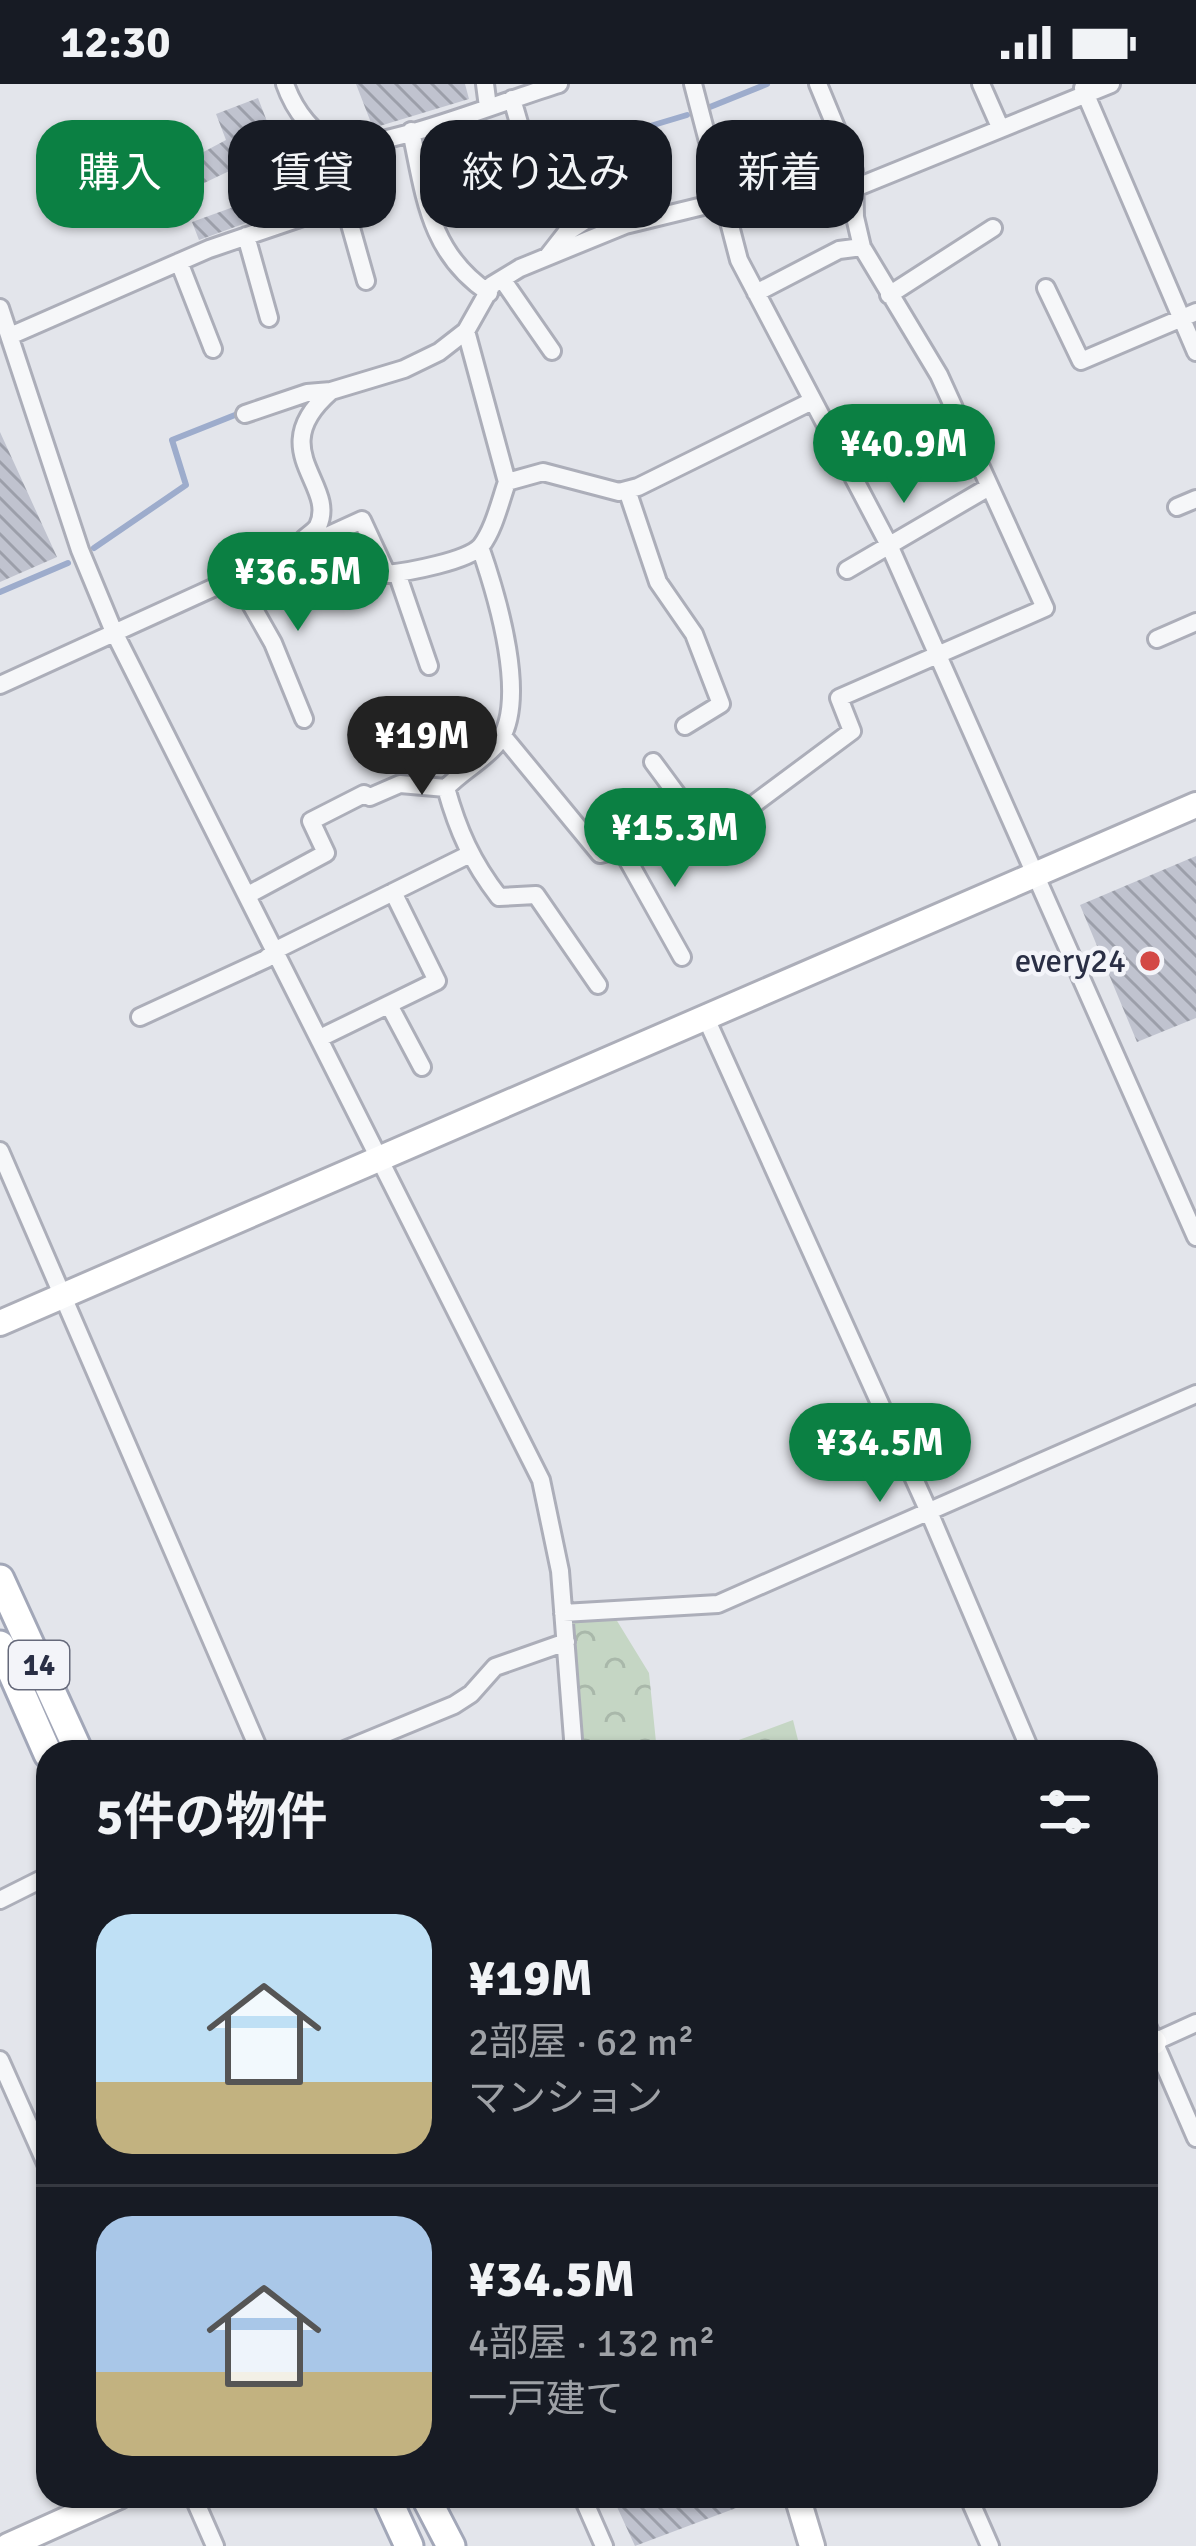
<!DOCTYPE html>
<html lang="ja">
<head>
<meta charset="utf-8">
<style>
	:root { --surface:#171b24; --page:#20242c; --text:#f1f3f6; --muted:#9ea1a6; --line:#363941; --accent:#0b8043 }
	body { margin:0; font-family:Signika,"Noto Sans JP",sans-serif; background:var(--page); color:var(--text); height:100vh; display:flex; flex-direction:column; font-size:45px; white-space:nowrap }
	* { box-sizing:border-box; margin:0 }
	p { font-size:39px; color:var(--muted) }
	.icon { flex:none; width:66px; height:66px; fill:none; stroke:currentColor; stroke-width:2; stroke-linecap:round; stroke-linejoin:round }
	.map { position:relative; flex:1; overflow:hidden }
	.drawer { position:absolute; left:36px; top:1656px; width:1122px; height:768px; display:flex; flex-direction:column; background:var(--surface); border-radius:36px; box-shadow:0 3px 9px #0004 }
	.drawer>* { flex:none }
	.guide { position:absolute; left:36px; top:36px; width:1125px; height:108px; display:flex; gap:24px }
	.price { position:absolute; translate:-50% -102px; padding:0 27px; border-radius:42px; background:var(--accent); color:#fff; font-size:39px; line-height:78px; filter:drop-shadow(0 3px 6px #0008) }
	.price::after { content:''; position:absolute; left:50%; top:72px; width:36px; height:27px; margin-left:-18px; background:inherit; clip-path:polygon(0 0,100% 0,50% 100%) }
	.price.selected { background:#222; color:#fff }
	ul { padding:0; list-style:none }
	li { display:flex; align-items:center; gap:36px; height:300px; padding:0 60px }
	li+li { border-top:3px solid var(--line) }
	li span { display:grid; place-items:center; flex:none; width:336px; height:240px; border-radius:36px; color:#555 }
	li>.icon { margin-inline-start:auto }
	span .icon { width:144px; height:144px; fill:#fffc; stroke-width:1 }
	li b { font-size:51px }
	h2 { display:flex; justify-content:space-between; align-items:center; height:144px; padding:0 60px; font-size:51px }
	.pill { padding:0 42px; border-radius:36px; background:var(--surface); box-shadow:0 3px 9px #0004; font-size:42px; line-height:108px }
	.pill.selected { background:var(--accent); color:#fff }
	.status { display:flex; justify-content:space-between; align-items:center; height:84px; padding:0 60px; background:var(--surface); direction:ltr }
	.status svg { height:33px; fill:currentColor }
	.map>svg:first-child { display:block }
	.forest { fill:url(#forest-crowns) }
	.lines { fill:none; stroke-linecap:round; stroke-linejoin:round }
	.stream { stroke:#9daccc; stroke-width:6 }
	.building { fill:url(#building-back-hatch) }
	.street-casing { stroke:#acaeb9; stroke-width:22 }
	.secondary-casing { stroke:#acaeb9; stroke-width:30 }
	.primary-casing { stroke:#a2a7b8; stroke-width:33 }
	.street { stroke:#f6f7f9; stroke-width:16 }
	.secondary { stroke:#fff; stroke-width:24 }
	.primary { stroke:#fff; stroke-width:27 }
	.poi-dot { fill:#d34845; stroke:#f3f4f9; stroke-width:4.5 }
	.labels { text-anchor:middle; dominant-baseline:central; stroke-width:9; stroke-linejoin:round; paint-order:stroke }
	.shield { fill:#f3f4f9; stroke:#666a7b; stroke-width:3 }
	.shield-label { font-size:30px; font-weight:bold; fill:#2a2f45 }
	.poi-label { font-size:33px; fill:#2a2f45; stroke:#f3f4f9; text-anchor:end }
</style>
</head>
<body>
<div class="status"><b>12:30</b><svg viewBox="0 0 49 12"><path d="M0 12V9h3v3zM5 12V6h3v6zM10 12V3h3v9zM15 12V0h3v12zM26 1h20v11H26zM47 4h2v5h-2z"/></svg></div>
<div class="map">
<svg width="1196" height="2462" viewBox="0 0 1196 2462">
	<defs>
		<pattern id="forest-crowns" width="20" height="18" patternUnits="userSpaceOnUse" patternTransform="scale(3)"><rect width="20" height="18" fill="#c5d6c4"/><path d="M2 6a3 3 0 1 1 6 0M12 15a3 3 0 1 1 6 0" fill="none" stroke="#a9b8aa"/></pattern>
		<pattern id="building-back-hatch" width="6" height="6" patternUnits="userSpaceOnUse" patternTransform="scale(3)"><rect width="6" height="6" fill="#c0c3cf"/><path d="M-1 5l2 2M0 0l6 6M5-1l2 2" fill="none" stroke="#9c9faa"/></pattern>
	</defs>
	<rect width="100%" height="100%" fill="#e3e5eb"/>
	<path class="forest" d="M 611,1527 L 649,1589 L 657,1668 L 577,1668 L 563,1529 Z
		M 793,1636 L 801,1668 L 706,1668 Z"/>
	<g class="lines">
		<path class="stream" d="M 705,25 L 767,0
			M 608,111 L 595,64 L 600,57 L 687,31
			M 94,464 L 186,401 L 172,356 L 235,331
			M 0,508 L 68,479"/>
	</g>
	<path class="building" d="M 356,0 L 465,0 L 469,15 L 373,44 Z
		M 258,14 L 283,79 L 248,91 L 244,80 L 139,130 L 128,108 L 226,56 L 216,30 Z
		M 239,121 L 246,139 L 199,156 L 192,138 Z
		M 0,348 L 57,473 L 0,498 Z
		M 1196,772 L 1196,934 L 1137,958 L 1080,821 Z
		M 612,2412 L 765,2412 L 765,2413 L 635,2462 Z"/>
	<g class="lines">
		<g class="street-casing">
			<path id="street" d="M 285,0 C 293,23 314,56 341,60 C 384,66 511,14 559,0
				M 485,0 L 488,23
				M 693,0 L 739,176 L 889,461 L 1196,1153
				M 981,0 L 1000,43
				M 1083,4 L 1196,268
				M 512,15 L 528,70
				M 411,47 C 425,112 429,169 489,209
				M 335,59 L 344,119 L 366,197
				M 246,152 L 269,234
				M 548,172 L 566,149 L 598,128 L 605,114
				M 179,178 L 213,265
				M 502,195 L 552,267
				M 1046,204 L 1081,277 L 1196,228
				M 756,209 L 839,166 L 862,163
				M 889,211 L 993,144
				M 0,224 L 80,466 L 114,548 L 541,1396 L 560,1487 L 574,1668
				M 466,247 L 507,398
				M 10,252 L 209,165 L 344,119
				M 245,330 L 307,309 L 331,307 L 404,285 L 439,268 L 466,247 L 492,201 L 520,184 L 625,141 L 744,112 L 855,104 L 1111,0
				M 627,406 L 658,498 L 694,550 L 721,620 L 685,642
				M 1177,423 L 1196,415
				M 304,455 C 308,451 315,447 318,442 C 338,400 263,367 330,308
				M 480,463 C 496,509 531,621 496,661 C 481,678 461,688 446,704 C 458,747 472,778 499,813 L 536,811 L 598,901
				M 847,486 L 989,403
				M 397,489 L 429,582
				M 235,492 L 273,559 L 304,635
				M 1157,555 L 1196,538
				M 0,601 L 362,436 L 387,490 C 408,488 468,477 481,462 C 494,445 500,418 507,398 L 543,388 L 619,408 L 638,403 L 812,317
				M 502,651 L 600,770 L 693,746 L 750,723 L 852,647 L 839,614 L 1045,524 L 939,291 L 862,163 L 855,133 L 854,87 L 818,0
				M 653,678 L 701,743
				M 621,764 L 682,873
				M 248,811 L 326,769 L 311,737 L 364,710 L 370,713 L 400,700 L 446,704
				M 389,921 L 422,983
				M 705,932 L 929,1428 L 1031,1668
				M 140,933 L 266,875 L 276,866 L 468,771
				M 320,954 L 437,897 L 393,808
				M 0,1067 L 260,1668
				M 563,1529 L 718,1520 L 1196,1310
				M 340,1668 L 454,1621 L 471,1610 L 495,1583 L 566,1558
				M 0,1816 L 48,1792
				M 1146,1939 L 1196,2054
				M 1154,1958 L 1196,1939
				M 0,1976 L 48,2084
				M 193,2412 L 215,2462
				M 582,2412 L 604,2462
				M 968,2412 L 990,2462"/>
		</g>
		<g class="secondary-casing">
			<path id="secondary" d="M 0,1239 L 1196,721
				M 1146,1961 L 1154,1958
				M 797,2412 L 812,2462
				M 8,2462 L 119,2412"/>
		</g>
		<g class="primary-casing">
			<path id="primary" d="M 0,1495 L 79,1668
				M 0,1561 L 48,1670
				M 386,2412 L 409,2462
				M 425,2412 L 451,2462"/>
		</g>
		<use href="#street" class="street"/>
		<use href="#secondary" class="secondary"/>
		<use href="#primary" class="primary"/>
	</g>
	<circle class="poi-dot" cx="1150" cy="877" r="12"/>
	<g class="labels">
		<rect class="shield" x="9" y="1557" width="60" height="48" rx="9"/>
		<g class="shield-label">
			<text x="39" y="1581">14</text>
		</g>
		<g class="poi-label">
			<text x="1126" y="877">every24</text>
		</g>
	</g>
</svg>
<b class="price" style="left:904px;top:422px">¥40.9M</b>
<b class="price" style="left:298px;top:550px">¥36.5M</b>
<b class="price selected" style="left:422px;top:714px">¥19M</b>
<b class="price" style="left:675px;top:806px">¥15.3M</b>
<b class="price" style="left:880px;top:1421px">¥34.5M</b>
<div class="guide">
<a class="pill selected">購入</a>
<a class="pill">賃貸</a>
<a class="pill">絞り込み</a>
<a class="pill">新着</a>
</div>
<section class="drawer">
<h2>5件の物件<svg class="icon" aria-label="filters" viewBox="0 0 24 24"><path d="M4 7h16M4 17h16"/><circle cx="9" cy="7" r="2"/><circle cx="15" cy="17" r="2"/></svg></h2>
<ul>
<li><span style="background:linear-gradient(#bfe0f5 70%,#c2b280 0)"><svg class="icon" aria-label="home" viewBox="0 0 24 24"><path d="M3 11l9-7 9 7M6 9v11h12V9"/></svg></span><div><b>¥19M</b><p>2部屋 · 62 m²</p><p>マンション</p></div></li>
<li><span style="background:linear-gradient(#a9c7e8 65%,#c2b280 0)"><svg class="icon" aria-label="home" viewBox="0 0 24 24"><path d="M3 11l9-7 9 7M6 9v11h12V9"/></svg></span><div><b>¥34.5M</b><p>4部屋 · 132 m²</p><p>一戸建て</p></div></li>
</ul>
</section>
</div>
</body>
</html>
